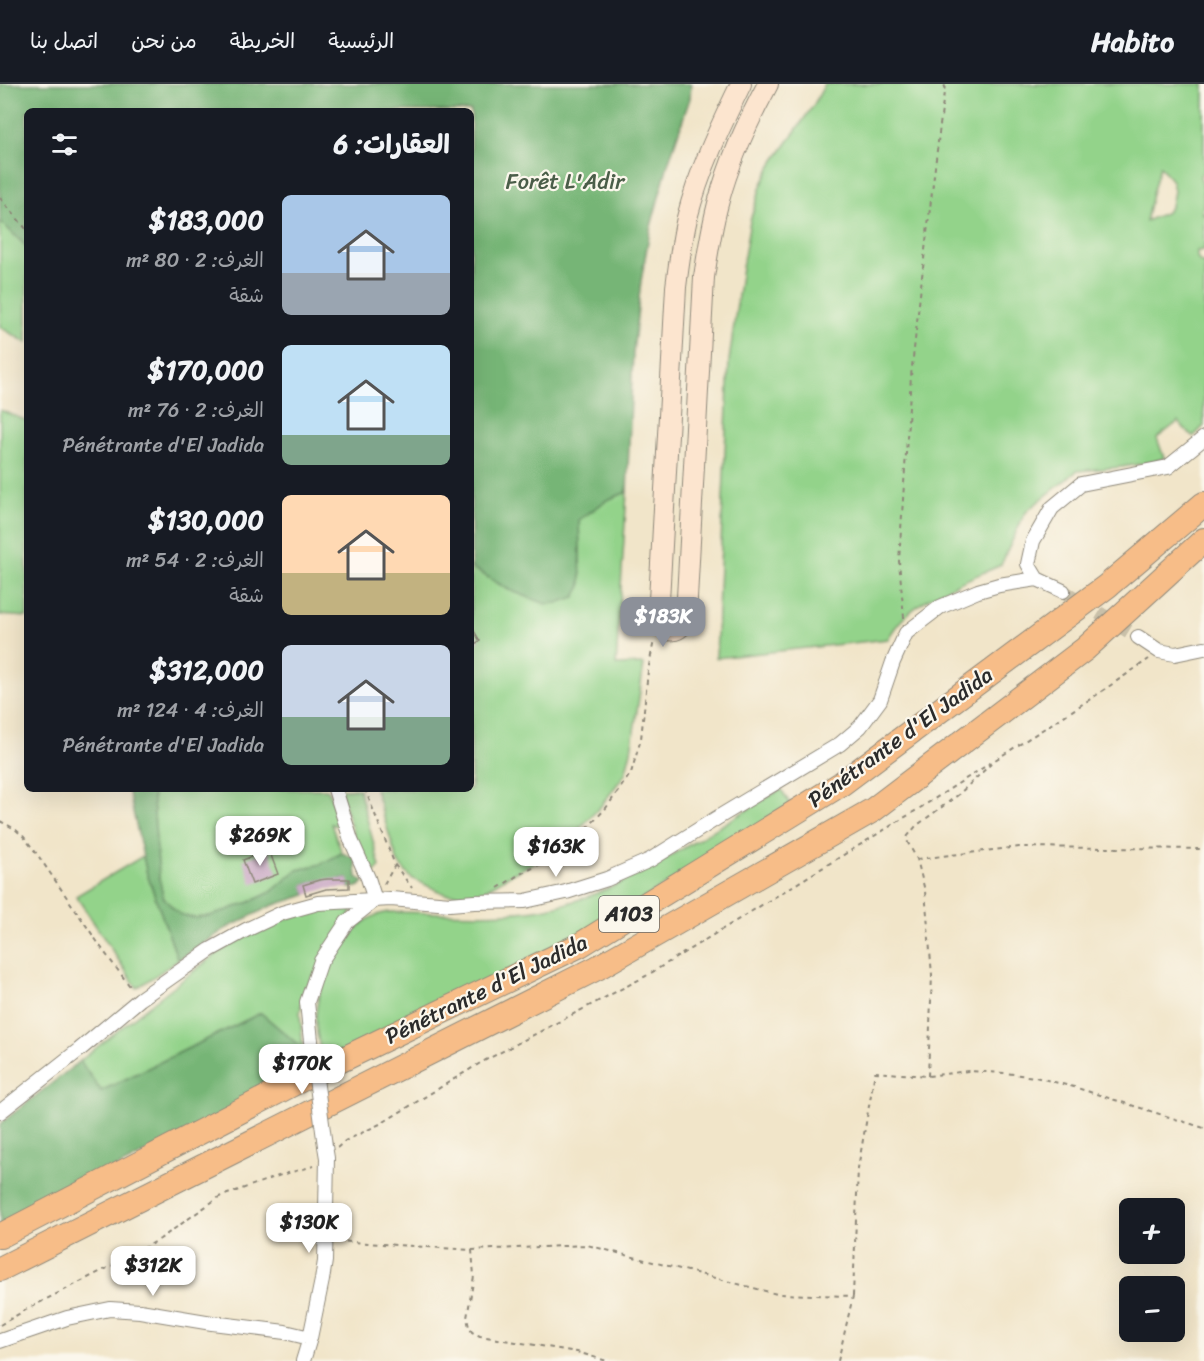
<!DOCTYPE html>
<html lang="ar">
<head>
<meta charset="utf-8">
<style>
	:root { --surface:#171b24; --page:#242831; --text:#f1f3f6; --muted:#9ea1a6; --line:#363941; --accent:#8c9099 }
	body { margin:0; font-family:Sriracha,"Playpen Sans Arabic",sans-serif; background:var(--page); color:var(--text); direction:rtl; height:100vh; display:flex; flex-direction:column; font-size:22px; white-space:nowrap }
	* { box-sizing:border-box; margin:0 }
	p { font-size:20px; color:var(--muted) }
	.icon { flex:none; width:33px; height:33px; fill:none; stroke:currentColor; stroke-width:2; stroke-linecap:round; stroke-linejoin:round }
	.map { position:relative; flex:1; overflow:hidden; direction:ltr }
	.panel { position:absolute; left:24px; top:24px; width:450px; height:684px; display:flex; flex-direction:column; background:var(--surface); border-radius:9px; box-shadow:0 6px 24px #0002; direction:rtl }
	.panel>* { flex:none }
	.tools { position:absolute; left:1119px; top:1114px; display:grid; gap:12px }
	.tools a { display:grid; place-items:center; width:66px; height:66px; border-radius:9px; background:var(--surface); box-shadow:0 6px 24px #0002; font-size:30px }
	.price { position:absolute; translate:-50% -51px; padding:0 14px; border-radius:12px; background:#fff; color:#222; font-size:20px; line-height:39px; filter:drop-shadow(0 2px 3px #0008) }
	.price::after { content:''; position:absolute; left:50%; top:36px; width:18px; height:14px; margin-left:-9px; background:inherit; clip-path:polygon(0 0,100% 0,50% 100%) }
	.price.current { background:var(--accent); color:#fff }
	ul { padding:0; list-style:none }
	li { display:flex; align-items:center; gap:18px; height:150px; padding:0 24px }
	li span { display:grid; place-items:center; flex:none; width:168px; height:120px; border-radius:9px; color:#555 }
	li>.icon { margin-inline-start:auto }
	span .icon { width:72px; height:72px; fill:#fffc; stroke-width:1 }
	li b { font-size:26px }
	h2 { display:flex; justify-content:space-between; align-items:center; height:72px; padding:0 24px; font-size:26px }
	header { display:flex; align-items:center; gap:36px; box-sizing:border-box; height:84px; padding:0 30px; background:var(--surface); border-bottom:2px solid var(--line) }
	header strong { font-size:28px }
	nav { display:flex; gap:33px; margin-inline-start:auto; font-size:21px }
	.map>svg:first-child { display:block }
	.green { fill:#93d38a; stroke:#5f7f5a; stroke-width:1.5; fill-rule:evenodd }
	.forest { fill:#76b576; stroke:#507050; stroke-width:1.5 }
	.building { fill:#c4a0c1 }
	.lines { fill:none; stroke-linecap:round; stroke-linejoin:round }
	.street-tunnel { stroke:#c9c0a9; stroke-width:14; stroke-dasharray:14 7; stroke-linecap:butt }
	.street-casing { stroke:#8e887a; stroke-width:16 }
	.secondary-casing { stroke:#8e887a; stroke-width:22 }
	.highway-casing { stroke:#8e887a; stroke-width:26 }
	.path { stroke:#8e887a; stroke-width:2; stroke-dasharray:4.5 4.5; stroke-linecap:butt }
	.street { stroke:#fff; stroke-width:14 }
	.secondary { stroke:#fce5cf; stroke-width:20 }
	.highway { stroke:#f7bd88; stroke-width:24 }
	.street-bridge-casing { stroke:#8e887a; stroke-width:16; stroke-linecap:butt }
	.street-bridge { stroke:#fff; stroke-width:14 }
	.labels { text-anchor:middle; dominant-baseline:central; stroke-width:4.5; stroke-linejoin:round; paint-order:stroke }
	.shield { fill:#fbf7ec; stroke:#696865; stroke-width:1.5 }
	.shield-label { font-size:21px; font-weight:bold; fill:#2b2b2b }
	.park-label { font-size:22px; fill:#4a5d48; stroke:#fbf7ec }
	.street-label { font-size:22px; fill:#2b2b2b; stroke:#fbf7ec }
</style>
</head>
<body>
<header>
<strong>Habito</strong>
<nav><a>الرئيسية</a><a>الخريطة</a><a>من نحن</a><a>اتصل بنا</a></nav>
</header>
<div class="map">
<svg width="1204" height="1277" viewBox="0 0 1204 1277">
	<rect width="100%" height="100%" fill="#fbf7ec"/>
	<filter id="ink" filterUnits="userSpaceOnUse"><feTurbulence type="fractalNoise" baseFrequency=".0167" numOctaves="2"/><feDisplacementMap in="SourceGraphic" scale="12" xChannelSelector="R" yChannelSelector="G"/><feConvolveMatrix kernelMatrix="1 2 1 2 8 2 1 2 1" color-interpolation-filters="sRGB"/></filter>
	<filter id="wash" filterUnits="userSpaceOnUse"><feTurbulence type="fractalNoise" baseFrequency=".008" numOctaves="4" result="noise"/><feDisplacementMap in="SourceGraphic" scale="24" xChannelSelector="R" yChannelSelector="G"/><feGaussianBlur stdDeviation="1.35" result="paint"/><feColorMatrix in="noise" values="0 0 0 0 0 0 0 0 0 0 0 0 0 0 0 0 0 1.4 0 .05"/><feComposite in="paint" operator="in"/></filter>
	<g filter="url(#wash)">
		<rect width="100%" height="100%" fill="#f1e5c9"/>
		<path class="green" d="M 825,0 L 1204,0 L 1204,86 L 1200,92 C 1204,103 1204,117 1202,129 L 1204,128 L 1204,166 L 1197,167 L 1197,174 L 1201,179 L 1204,179 L 1204,342 L 1193,353 L 1178,338 L 1157,354 L 1164,374 L 1153,378 L 1122,383 L 1077,387 L 1028,426 L 1024,431 L 1001,481 C 961,499 910,514 888,555 L 716,574 L 729,277 L 741,190 L 750,137 L 761,102 L 771,82 L 813,22 ZM 1160,82 L 1172,97 L 1174,107 L 1171,122 L 1167,128 L 1146,137 L 1152,110 Z
			M 0,137 L 27,163 L 27,259 L 0,243 Z
			M 0,326 L 27,337 L 27,533 L 0,531 Z
			M 627,408 L 616,581 L 644,580 L 631,667 L 625,690 L 601,722 L 559,766 L 510,791 L 478,810 L 466,811 L 445,810 L 411,794 L 398,779 L 375,705 L 471,705 L 471,483 L 509,506 L 581,502 L 579,436 L 607,416 Z
			M 152,705 L 326,705 L 329,707 L 341,743 L 331,740 L 342,769 L 321,780 L 289,792 L 281,801 L 271,808 L 250,818 L 210,832 L 195,834 L 181,831 L 174,825 L 163,813 L 159,793 Z
			M 339,705 L 359,705 L 380,783 L 372,790 L 358,764 Z
			M 781,705 L 792,723 L 605,838 L 323,979 C 321,966 316,951 316,938 C 315,907 330,880 348,856 C 353,850 357,844 363,839 C 371,832 379,830 389,828 C 437,828 488,833 536,826 C 596,817 648,786 699,755 C 727,738 754,722 781,705 Z
			M 143,772 L 147,790 L 178,876 L 137,904 L 76,812 Z
			M 327,822 L 353,823 L 352,828 L 303,909 L 300,930 L 303,965 L 261,929 L 101,1007 L 80,977 C 112,951 144,925 177,900 C 194,887 211,873 229,862 C 259,844 293,831 327,822 Z"/>
		<path class="forest" d="M 0,0 L 691,0 L 690,14 L 668,80 L 650,146 L 641,197 L 633,269 L 627,408 L 607,416 L 579,436 L 581,502 L 575,513 L 557,519 L 546,520 L 509,506 L 471,483 L 471,27 L 27,27 L 27,163 L 0,137 Z
			M 128,705 L 152,705 L 159,793 L 163,813 L 174,825 L 181,831 L 195,834 L 210,832 L 250,818 L 271,808 L 297,786 L 321,780 L 342,769 L 355,774 L 357,793 L 364,798 L 358,803 L 349,804 L 348,795 L 320,796 L 304,801 L 306,811 L 271,822 L 225,845 L 178,876 L 147,790 Z
			M 261,929 L 303,965 L 307,986 L 0,1144 L 0,1040 L 80,977 L 101,1007 Z"/>
		<g id="blocks">
			<path class="building" d="M 471,542 L 480,557 L 471,562 Z
				M 269,766 L 278,790 L 252,800 L 243,776 Z
				M 327,795 L 349,795 L 349,804 L 326,805 L 306,811 L 303,801 L 319,796 Z"/>
		</g>
	</g>
	<g filter="url(#ink)">
		<use href="#blocks" fill-opacity="0" stroke="#8e887a" stroke-width="1.5"/>
		<g class="lines">
			<path class="street-tunnel" d="M 1063,507 L 1138,553"/>
			<g class="street-casing">
				<path id="street" d="M 1037,495 L 1028,480 L 1033,457 L 1052,424 L 1081,400 L 1168,383 L 1204,354
					M 1138,553 L 1159,567 L 1175,570 L 1204,564
					M 311,957 L 307,918 L 321,877 L 347,838 L 375,816 L 368,794 L 351,756 L 335,705
					M 0,1028 L 79,966 L 140,915 L 210,866 L 246,846 L 282,829 L 318,819 L 391,815 L 450,820 L 474,818 L 525,817 L 566,808 L 607,795 L 650,776 L 717,734 L 840,660 L 860,643 L 880,616 L 893,578 L 906,549 L 940,523 L 978,507 L 999,501 L 1037,495 L 1063,507
					M 0,1257 L 67,1234 L 110,1225 L 140,1227 L 212,1239 L 285,1248 L 310,1254
					M 303,1277 L 310,1254 L 322,1196 L 325,1177 L 327,1074 L 325,1062"/>
			</g>
			<g class="secondary-casing">
				<path id="secondary" d="M 741,0 C 720,43 699,87 687,134 C 682,156 679,179 676,203 L 658,535 C 665,551 681,550 686,533 L 704,193 C 708,167 712,141 719,116 C 730,75 748,37 768,0"/>
			</g>
			<g class="highway-casing">
				<path id="highway" d="M 0,1152 L 306,993 L 580,861 L 841,700 L 1107,502 L 1204,420
					M 0,1185 L 597,884 L 873,726 L 1085,565 L 1204,456"/>
			</g>
			<path class="path" d="M 0,114 L 27,146
				M 904,534 L 899,477 L 911,292 L 925,166 L 945,0
				M 365,705 L 395,781 L 412,804
				M 0,737 L 15,745 L 24,753 L 37,770 L 105,869 L 132,905
				M 917,775 L 1019,763 L 1204,765
				M 384,800 L 395,781
				M 498,804 L 520,790 L 564,769 L 606,724 L 631,689 L 641,655 L 648,587 L 654,556
				M 928,992 L 932,891 L 925,807 L 917,775 L 908,759 L 907,753 L 916,742 L 958,711 L 991,680
				M 337,1064 L 345,1057 L 382,1039 L 482,978 L 646,892 L 920,724 L 1092,614 L 1149,575
				M 337,1157 L 472,1166 L 587,1161 L 777,1210 L 853,1212 L 838,1277
				M 472,1166 L 474,1192 L 467,1234 L 469,1243 L 472,1248 L 480,1252 L 577,1268 L 607,1277
				M 853,1212 L 858,1084 L 875,988 L 928,992 L 968,987 L 1005,989 L 1035,993 L 1074,1003 L 1204,1044
				M 0,1241 L 29,1224 L 123,1176 L 160,1155 L 219,1113 L 281,1091 L 314,1082"/>
			<use href="#street" class="street"/>
			<use href="#secondary" class="secondary"/>
			<use href="#highway" class="highway"/>
			<g class="street-bridge-casing">
				<path id="street-bridge" d="M 311,957 L 325,1062"/>
			</g>
			<use href="#street-bridge" class="street-bridge"/>
		</g>
	</g>
	<g class="labels">
		<rect class="shield" x="599" y="812" width="60" height="36" rx="4.5"/>
		<g class="shield-label">
			<text x="629" y="830">A103</text>
		</g>
		<g class="park-label">
			<text x="565" y="97">Forêt L'Adir</text>
		</g>
		<g class="street-label">
			<text transform="translate(900 653) rotate(-36)">Pénétrante d'El Jadida</text>
			<text transform="translate(486 905) rotate(-26)">Pénétrante d'El Jadida</text>
		</g>
	</g>
</svg>
<div class="tools">
<a>+</a>
<a>−</a>
</div>
<b class="price current" style="left:663px;top:564px">$183K</b>
<b class="price" style="left:260px;top:783px">$269K</b>
<b class="price" style="left:556px;top:794px">$163K</b>
<b class="price" style="left:302px;top:1011px">$170K</b>
<b class="price" style="left:309px;top:1170px">$130K</b>
<b class="price" style="left:153px;top:1213px">$312K</b>
<section class="panel">
<h2>العقارات: 6<svg class="icon" aria-label="filters" viewBox="0 0 24 24"><path d="M4 7h16M4 17h16"/><circle cx="9" cy="7" r="2"/><circle cx="15" cy="17" r="2"/></svg></h2>
<ul>
<li><span style="background:linear-gradient(#a9c7e8 65%,#9aa5b1 0)"><svg class="icon" aria-label="home" viewBox="0 0 24 24"><path d="M3 11l9-7 9 7M6 9v11h12V9"/></svg></span><div><b>$183,000</b><p>الغرف: 2 · 80 m²</p><p>شقة</p></div></li>
<li><span style="background:linear-gradient(#bfe0f5 75%,#7fa58c 0)"><svg class="icon" aria-label="home" viewBox="0 0 24 24"><path d="M3 11l9-7 9 7M6 9v11h12V9"/></svg></span><div><b>$170,000</b><p>الغرف: 2 · 76 m²</p><p>Pénétrante d'El Jadida</p></div></li>
<li><span style="background:linear-gradient(#ffd9b3 65%,#c2b280 0)"><svg class="icon" aria-label="home" viewBox="0 0 24 24"><path d="M3 11l9-7 9 7M6 9v11h12V9"/></svg></span><div><b>$130,000</b><p>الغرف: 2 · 54 m²</p><p>شقة</p></div></li>
<li><span style="background:linear-gradient(#c9d6e8 60%,#7fa58c 0)"><svg class="icon" aria-label="home" viewBox="0 0 24 24"><path d="M3 11l9-7 9 7M6 9v11h12V9"/></svg></span><div><b>$312,000</b><p>الغرف: 4 · 124 m²</p><p>Pénétrante d'El Jadida</p></div></li>
</ul>
</section>
</div>
</body>
</html>
